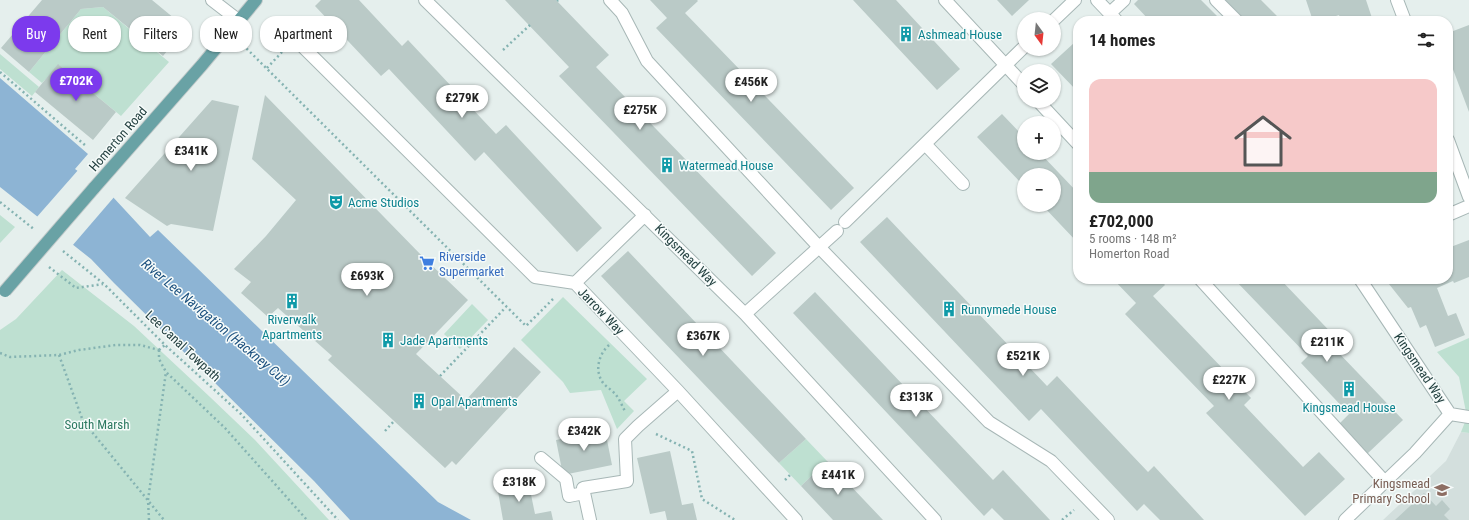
<!DOCTYPE html>
<html lang="en">
<head>
<meta charset="utf-8">
<style>
	:root { --surface:#fff; --page:#f6f6f6; --text:#222; --muted:#767676; --line:#e0e0e0; --accent:#7c3aed }
	body { margin:0; font-family:"Roboto Condensed",sans-serif; background:var(--page); color:var(--text); height:100vh; display:flex; flex-direction:column; font-size:15px; white-space:nowrap }
	* { box-sizing:border-box; margin:0 }
	p { font-size:13px; color:var(--muted) }
	.icon { flex:none; width:22px; height:22px; fill:none; stroke:currentColor; stroke-width:2; stroke-linecap:round; stroke-linejoin:round }
	.map { position:relative; flex:1; overflow:hidden }
	.details { position:absolute; left:1073px; top:16px; width:380px; height:268px; display:flex; flex-direction:column; background:var(--surface); border-radius:16px; box-shadow:0 1px 3px #0004 }
	.details>* { flex:none }
	.top-card { position:absolute; left:12px; top:16px; width:380px; height:36px; display:flex; gap:8px }
	.needle { width:26px; rotate:165deg }
	.controls { position:absolute; left:1017px; top:12px; display:grid; gap:8px }
	.controls a { display:grid; place-items:center; width:44px; height:44px; border-radius:50%; background:var(--surface); box-shadow:0 1px 3px #0004; font-size:20px }
	.price { position:absolute; translate:-50% -34px; padding:0 9px; border-radius:14px; background:#fff; color:#222; font-size:13px; line-height:26px; filter:drop-shadow(0 1px 2px #0008) }
	.price::after { content:''; position:absolute; left:50%; top:24px; width:12px; height:9px; margin-left:-6px; background:inherit; clip-path:polygon(0 0,100% 0,50% 100%) }
	.price.active { background:var(--accent); color:#fff }
	ul { padding:0; list-style:none }
	li { display:grid; align-content:center; gap:8px; height:212px; padding:0 16px }
	li+li { border-top:1px solid var(--line) }
	li span { display:grid; place-items:center; height:124px; border-radius:12px; color:#555 }
	li>.icon { margin-inline-start:auto }
	span .icon { width:72px; height:72px; fill:#fffc; stroke-width:1 }
	li b { font-size:17px }
	h2 { display:flex; justify-content:space-between; align-items:center; height:48px; padding:0 16px; font-size:17px }
	.pill { padding:0 14px; border-radius:16px; background:var(--surface); box-shadow:0 1px 3px #0004; font-size:14px; line-height:36px }
	.pill.active { background:var(--accent); color:#fff }
	.map>svg:first-child { display:block }
	.built { fill:#d3dfdd }
	.green { fill:#bee0d1 }
	.water { fill:#8db4d4 }
	.pier { fill:#e5efed }
	.building { fill:#bacac7 }
	.lines { fill:none; stroke-linecap:round; stroke-linejoin:round }
	.minor-casing { stroke:#a7b7b6; stroke-width:14 }
	.major-casing { stroke:#c2caca; stroke-width:14 }
	.path { stroke:#85b3b2; stroke-width:2.5; stroke-dasharray:2 3; stroke-linecap:butt }
	.minor { stroke:#fff; stroke-width:12 }
	.major { stroke:#69a2a5; stroke-width:12 }
	.major-bridge-casing { stroke:#c2caca; stroke-width:14; stroke-linecap:butt }
	.major-bridge { stroke:#69a2a5; stroke-width:12 }
	.labels { text-anchor:middle; dominant-baseline:central; stroke-width:3; stroke-linejoin:round; paint-order:stroke }
	.culture-label { font-size:13px; fill:#0d838f; stroke:#f6fbfa; text-anchor:start }
	.street-label { font-size:13px; fill:#244141; stroke:#f6fbfa }
	.shop-label { font-size:13px; fill:#366cbe; stroke:#f6fbfa; text-anchor:start }
	.park-label { font-size:13px; fill:#2c7961; stroke:#f6fbfa }
	.education-label { font-size:13px; fill:#785e54; stroke:#f6fbfa; text-anchor:end }
	.water-label { font-size:14px; font-style:italic; fill:#1c517f; stroke:#f6fbfa }
</style>
</head>
<body>
<div class="map">
<svg width="1469" height="520" viewBox="0 0 1469 520">
	<rect width="100%" height="100%" fill="#e5efed"/>
	<path class="built" d="M 1461,432 L 1469,433 L 1469,520 L 1383,520 L 1446,461 Z"/>
	<path class="green" d="M 103,7 L 169,62 L 121,116 L 59,65 L 42,83 L 29,72 L 81,9 Z
		M 0,54 L 39,87 L 32,96 L 0,69 Z
		M 0,215 L 15,227 L 0,243 Z
		M 62,270 L 134,326 L 210,397 L 255,440 L 329,520 L 0,520 L 0,330 L 16,319 Z
		M 563,297 L 647,379 L 624,401 L 634,411 L 617,429 L 601,390 L 570,393 L 563,382 L 521,340 Z
		M 472,304 L 488,320 L 460,349 L 444,334 Z
		M 1469,338 L 1469,433 L 1461,432 L 1467,417 L 1459,377 L 1437,352 Z
		M 806,439 L 827,461 L 801,486 L 779,463 Z"/>
	<path class="water" d="M 0,78 L 88,154 L 75,169 L 112,196 L 150,237 L 158,230 L 438,502 L 471,520 L 350,520 L 314,481 L 114,283 L 91,259 L 0,187 Z"/>
	<path class="pier" d="M 79,169 L 115,196 L 72,246 L 36,218 Z"/>
	<path class="building" d="M 42,0 L 152,0 L 186,28 L 163,56 L 103,7 L 81,9 L 29,72 L 1,48 Z
		M 321,0 L 359,0 L 402,46 L 408,40 L 496,134 L 506,125 L 602,228 L 577,252 L 484,152 L 475,161 L 389,69 L 381,76 L 315,6 Z
		M 505,0 L 556,0 L 609,55 L 596,67 L 776,253 L 752,276 L 559,76 L 569,67 Z
		M 650,0 L 697,0 L 698,1 L 685,13 L 854,188 L 831,210 L 656,28 L 667,18 Z
		M 853,0 L 896,0 L 960,69 L 937,90 Z
		M 997,0 L 1029,0 L 1012,16 Z
		M 1138,0 L 1201,0 L 1222,21 L 1150,21 L 1134,4 Z
		M 1222,0 L 1261,0 L 1277,16 L 1272,21 L 1243,21 Z
		M 1306,0 L 1366,0 L 1373,21 L 1341,21 L 1339,15 L 1321,21 L 1313,21 Z
		M 1469,25 L 1469,112 L 1448,56 L 1448,33 Z
		M 1074,43 L 1078,47 L 1078,92 L 1051,64 Z
		M 58,64 L 116,112 L 93,140 L 35,92 Z
		M 265,95 L 424,258 L 468,300 L 416,354 L 466,400 L 514,347 L 541,372 L 456,465 L 452,461 L 445,468 L 328,360 L 332,356 L 278,308 L 268,317 L 241,293 L 251,282 L 234,269 L 266,236 L 296,200 L 252,159 Z
		M 212,100 L 239,106 L 213,231 L 171,224 L 167,226 L 125,198 Z
		M 1002,114 L 1024,137 L 1024,153 L 1040,153 L 1078,193 L 1078,243 L 1042,205 L 1054,205 L 1054,175 L 1024,175 L 1024,186 L 977,137 Z
		M 887,217 L 1047,386 L 1057,376 L 1148,472 L 1154,466 L 1204,520 L 1160,520 L 1144,504 L 1137,511 L 1041,409 L 1029,421 L 860,242 Z
		M 1469,240 L 1469,277 L 1454,283 L 1453,281 L 1437,288 L 1448,316 L 1456,313 L 1465,335 L 1435,347 L 1426,325 L 1420,328 L 1411,307 L 1408,308 L 1385,279 L 1448,279 L 1448,248 Z
		M 628,251 L 806,439 L 779,463 L 601,276 Z
		M 1113,279 L 1160,279 L 1165,285 L 1153,296 L 1251,398 L 1244,405 L 1303,467 L 1319,452 L 1345,479 L 1305,516 L 1206,413 L 1214,406 L 1125,314 L 1136,303 Z
		M 1234,279 L 1280,279 L 1341,343 L 1335,349 L 1403,420 L 1367,454 L 1339,424 L 1349,414 L 1301,363 L 1308,356 Z
		M 815,292 L 993,480 L 1003,470 L 1050,520 L 1004,520 L 992,508 L 984,516 L 793,313 Z
		M 605,430 L 612,465 L 563,475 L 556,440 Z
		M 670,451 L 682,505 L 693,503 L 697,520 L 667,520 L 665,511 L 650,514 L 637,458 Z
		M 827,461 L 883,520 L 833,520 L 801,486 Z
		M 528,480 L 535,514 L 551,511 L 553,520 L 503,520 L 497,486 Z
		M 1424,493 L 1436,506 L 1442,500 L 1450,509 L 1444,515 L 1449,520 L 1395,520 Z"/>
	<g class="lines">
		<g class="minor-casing">
			<path id="minor" d="M 212,0 L 238,20
				M 425,0 L 745,314 L 935,520
				M 610,0 L 622,13 L 647,61 L 819,247 L 989,422 L 1051,461 L 1108,520
				M 945,0 L 1024,85
				M 1097,0 L 1117,21
				M 1216,0 L 1237,21
				M 1397,0 L 1405,21
				M 1110,13 L 1124,0
				M 1054,20 L 1075,0
				M 295,39 L 535,277 L 575,283
				M 1038,101 L 1078,144
				M 1448,140 L 1469,197
				M 925,144 L 963,184
				M 1448,215 L 1469,206
				M 845,222 L 1024,47
				M 1200,279 L 1385,482
				M 1360,279 L 1450,414
				M 575,283 L 678,391 L 796,520
				M 575,283 L 645,215
				M 745,314 L 837,231
				M 1450,414 L 1469,417
				M 541,458 L 566,479 L 569,496 L 584,493
				M 590,520 L 583,488 L 627,481 L 625,439 L 638,426 L 678,391
				M 1345,520 L 1415,453 L 1450,414"/>
		</g>
		<g class="major-casing">
			<path id="major" d="M 94,188 L 202,65 L 256,0"/>
		</g>
		<path class="path" d="M 557,1 L 558,0
			M 243,45 L 526,326 L 553,299
			M 503,50 L 530,25
			M 267,68 L 282,52
			M 0,72 L 86,146
			M 0,202 L 35,230
			M 63,251 L 104,284 L 165,345 L 241,414 L 338,520
			M 49,267 L 76,288 L 103,284
			M 609,345 C 598,355 594,372 604,384 C 608,388 613,391 616,395 C 620,400 622,406 625,411
			M 159,350 L 159,359 L 166,372 L 225,428 L 307,520
			M 159,350 L 165,345
			M 0,353 L 10,357 L 59,355 L 79,350 L 116,345 L 140,345 L 159,350
			M 59,355 L 83,421 L 164,520
			M 440,376 L 506,307
			M 385,431 L 394,421
			M 656,434 L 692,451 L 702,499 L 735,520
			M 785,480 L 790,475
			M 149,520 L 148,500 L 166,372
			M 1062,520 L 1074,510"/>
		<use href="#minor" class="minor"/>
		<use href="#major" class="major"/>
		<g class="major-bridge-casing">
			<path id="major-bridge" d="M 5,291 L 94,188"/>
		</g>
		<use href="#major-bridge" class="major-bridge"/>
	</g>
	<defs>
		<g id="building-bare" transform="scale(1.2)"><path d="M-4-6H4V6H1V3H-1V6H-4ZM-2.5-4.3h1.7v1.8h-1.7ZM.8-4.3h1.7v1.8H.8ZM-2.5-1h1.7V.8h-1.7ZM.8-1h1.7V.8H.8Z" fill="#0f9aa8" stroke="#f6fbfa" stroke-width="2.5" paint-order="stroke"/></g>
		<g id="theatre-bare" transform="scale(1.2)"><path d="M-5-5.5Q0-4 5-5.5V0Q5 5 0 6Q-5 5-5 0ZM-3.3-2.5H-1v1.5H-3.3ZM1-2.5H3.3v1.5H1ZM-2.8 1Q0 5.5 2.8 1Z" fill="#0f9aa8" stroke="#f6fbfa" stroke-width="2.5" paint-order="stroke"/></g>
		<g id="supermarket-bare" transform="scale(1.2)"><path d="M-6-5.5h2.5l.6 2H6L4.5 2H-2.5L-4.4-4H-6ZM-1.5 3.2a1.3 1.3 0 1 0 .1 0ZM3 3.2a1.3 1.3 0 1 0 .1 0Z" fill="#3f7fe0" stroke="#f6fbfa" stroke-width="2.5" paint-order="stroke"/></g>
		<g id="school-bare" transform="scale(1.2)"><path d="M0-5L7-2L0 1L-7-2ZM-4 1L0 2.5L4 1V4Q0 6-4 4Z" fill="#8d6e63" stroke="#f6fbfa" stroke-width="2.5" paint-order="stroke"/></g>
	</defs>
	<g fill-rule="evenodd">
		<use href="#building-bare" x="906" y="34"/>
		<use href="#building-bare" x="667" y="165"/>
		<use href="#theatre-bare" x="336" y="202"/>
		<use href="#supermarket-bare" x="427" y="263"/>
		<use href="#building-bare" x="292" y="301"/>
		<use href="#building-bare" x="949" y="309"/>
		<use href="#building-bare" x="388" y="340"/>
		<use href="#building-bare" x="1349" y="389"/>
		<use href="#building-bare" x="419" y="401"/>
		<use href="#school-bare" x="1442" y="490"/>
	</g>
	<g class="labels">
		<g class="culture-label">
			<text x="918" y="34">Ashmead House</text>
			<text x="679" y="165">Watermead House</text>
			<text x="348" y="202">Acme Studios</text>
			<text x="961" y="309">Runnymede House</text>
			<text x="292" y="319" text-anchor="middle">Riverwalk<tspan x="292" dy="15">Apartments</tspan></text>
			<text x="400" y="340">Jade Apartments</text>
			<text x="431" y="401">Opal Apartments</text>
			<text x="1349" y="407" text-anchor="middle">Kingsmead House</text>
		</g>
		<g class="street-label">
			<text transform="translate(118 139) rotate(-49)">Homerton Road</text>
			<text transform="translate(686 255) rotate(45)">Kingsmead Way</text>
			<text transform="translate(601 311) rotate(46)">Jarrow Way</text>
			<text transform="translate(183 346) rotate(43)">Lee Canal Towpath</text>
			<text transform="translate(1420 368) rotate(56)">Kingsmead Way</text>
		</g>
		<g class="shop-label">
			<text x="439" y="256">Riverside<tspan x="439" dy="15">Supermarket</tspan></text>
		</g>
		<g class="park-label">
			<text x="97" y="424">South Marsh</text>
		</g>
		<g class="education-label">
			<text x="1430" y="483">Kingsmead<tspan x="1430" dy="15">Primary School</tspan></text>
		</g>
		<g class="water-label">
			<text transform="translate(216 322) rotate(40)">River Lee Navigation (Hackney Cut)</text>
		</g>
	</g>
</svg>
<div class="controls">
<a><svg class="needle" viewBox="-14 -14 28 28"><path d="M0-13l5 13h-10z" fill="#e53935"/><path d="M0 13l5-13h-10z" fill="#767676"/></svg></a>
<a><svg class="icon" aria-label="layers" viewBox="0 0 24 24"><path d="M12 4l9 5-9 5-9-5zM3 14l9 5 9-5"/></svg></a>
<a>+</a>
<a>−</a>
</div>
<b class="price active" style="left:76px;top:102px">£702K</b>
<b class="price" style="left:751px;top:103px">£456K</b>
<b class="price" style="left:462px;top:119px">£279K</b>
<b class="price" style="left:640px;top:131px">£275K</b>
<b class="price" style="left:191px;top:172px">£341K</b>
<b class="price" style="left:367px;top:297px">£693K</b>
<b class="price" style="left:703px;top:357px">£367K</b>
<b class="price" style="left:1327px;top:363px">£211K</b>
<b class="price" style="left:1023px;top:377px">£521K</b>
<b class="price" style="left:1229px;top:401px">£227K</b>
<b class="price" style="left:916px;top:418px">£313K</b>
<b class="price" style="left:584px;top:452px">£342K</b>
<b class="price" style="left:838px;top:496px">£441K</b>
<b class="price" style="left:519px;top:503px">£318K</b>
<div class="top-card">
<a class="pill active">Buy</a>
<a class="pill">Rent</a>
<a class="pill">Filters</a>
<a class="pill">New</a>
<a class="pill">Apartment</a>
</div>
<section class="details">
<h2>14 homes<svg class="icon" aria-label="filters" viewBox="0 0 24 24"><path d="M4 7h16M4 17h16"/><circle cx="9" cy="7" r="2"/><circle cx="15" cy="17" r="2"/></svg></h2>
<ul>
<li><span style="background:linear-gradient(#f6c9c9 75%,#7fa58c 0)"><svg class="icon" aria-label="home" viewBox="0 0 24 24"><path d="M3 11l9-7 9 7M6 9v11h12V9"/></svg></span><div><b>£702,000</b><p>5 rooms · 148 m²</p><p>Homerton Road</p></div></li>
</ul>
</section>
</div>
</body>
</html>
